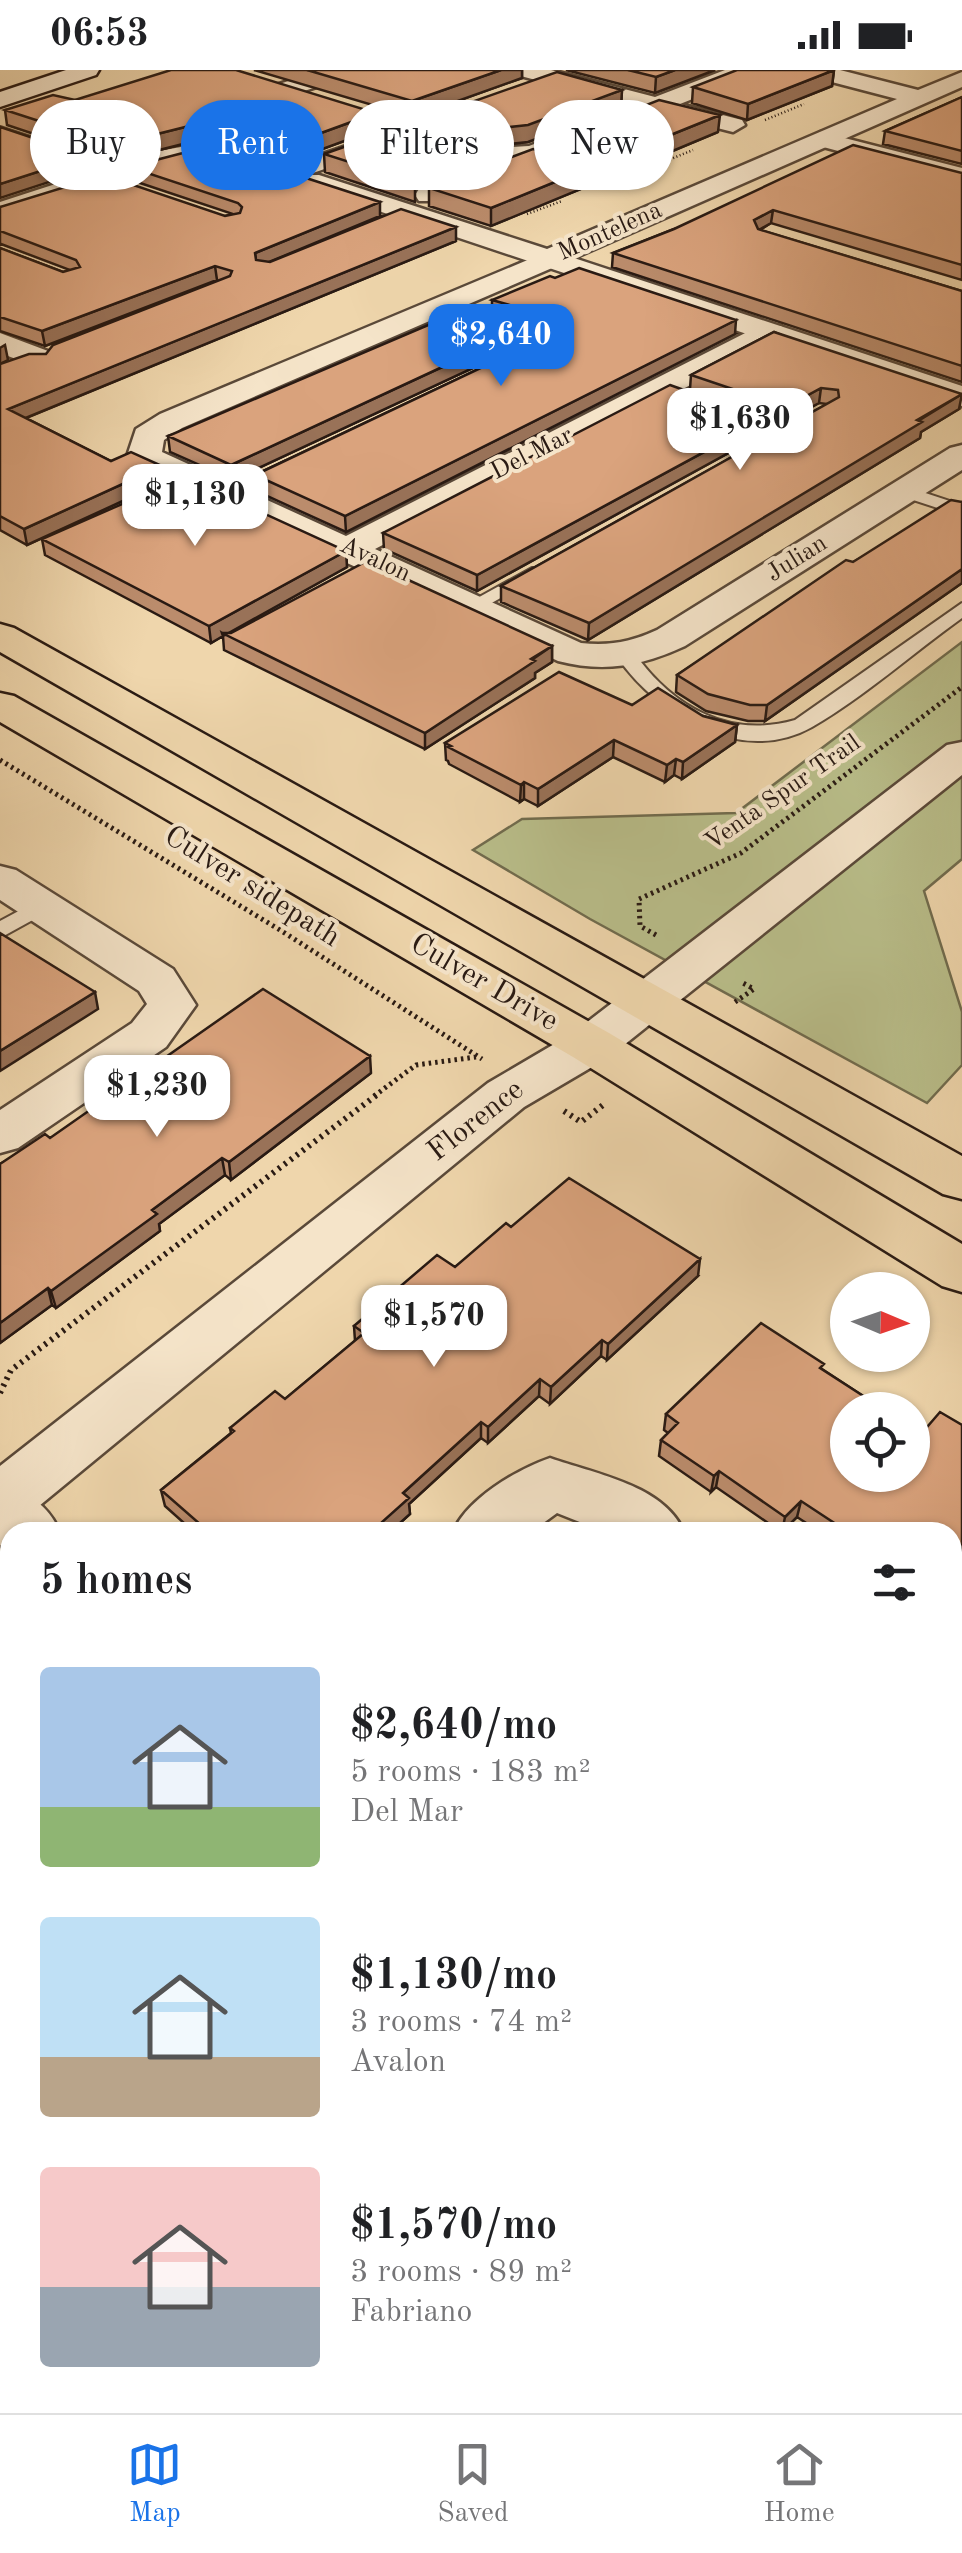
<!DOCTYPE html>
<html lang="en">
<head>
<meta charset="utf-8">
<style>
	:root { --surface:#fff; --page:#f6f6f6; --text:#202124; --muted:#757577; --line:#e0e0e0; --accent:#1a73e8 }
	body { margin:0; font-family:"Old Standard TT",serif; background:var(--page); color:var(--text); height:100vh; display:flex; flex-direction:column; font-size:38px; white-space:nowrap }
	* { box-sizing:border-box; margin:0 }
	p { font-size:32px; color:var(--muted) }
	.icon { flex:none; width:55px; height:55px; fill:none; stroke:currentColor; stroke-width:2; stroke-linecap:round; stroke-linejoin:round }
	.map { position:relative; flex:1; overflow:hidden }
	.panel { position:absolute; left:0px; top:1452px; width:962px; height:892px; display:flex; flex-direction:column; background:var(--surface); border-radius:30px 30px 0 0; box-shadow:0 2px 8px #0004 }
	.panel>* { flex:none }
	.guide { position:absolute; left:30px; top:30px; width:902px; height:90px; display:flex; gap:20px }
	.needle { width:65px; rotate:92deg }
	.fabs { position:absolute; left:830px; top:1202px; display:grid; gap:20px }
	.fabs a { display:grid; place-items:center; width:100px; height:100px; border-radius:50%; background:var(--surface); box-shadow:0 2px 8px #0004; font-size:50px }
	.price { position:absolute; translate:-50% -85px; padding:0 22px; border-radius:20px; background:#fff; color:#222; font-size:32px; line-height:65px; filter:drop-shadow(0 2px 5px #0008) }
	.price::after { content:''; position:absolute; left:50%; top:60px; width:30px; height:22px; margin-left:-15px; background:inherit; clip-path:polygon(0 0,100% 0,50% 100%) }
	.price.on { background:var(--accent); color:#fff }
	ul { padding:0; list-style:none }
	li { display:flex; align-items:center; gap:30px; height:250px; padding:0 40px }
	li span { display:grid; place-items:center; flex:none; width:280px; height:200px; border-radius:10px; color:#555 }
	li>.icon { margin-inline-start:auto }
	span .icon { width:120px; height:120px; fill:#fffc; stroke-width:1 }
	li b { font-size:42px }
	h2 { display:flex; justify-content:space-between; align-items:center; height:120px; padding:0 40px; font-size:42px }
	.pill { padding:0 35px; border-radius:45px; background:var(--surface); box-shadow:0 2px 8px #0004; font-size:35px; line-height:90px }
	.pill.on { background:var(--accent); color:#fff }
	.status { display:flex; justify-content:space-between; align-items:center; height:70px; padding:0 50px; background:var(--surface); direction:ltr }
	.status svg { height:28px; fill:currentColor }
	.tab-bar { display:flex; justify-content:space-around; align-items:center; height:140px; border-top:2px solid var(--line); background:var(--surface); font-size:28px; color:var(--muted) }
	.tab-bar a { display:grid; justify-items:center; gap:5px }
	.tab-bar .on { color:var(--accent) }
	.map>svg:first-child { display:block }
	.green { fill:#b9be8a; stroke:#716c4e; stroke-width:2.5 }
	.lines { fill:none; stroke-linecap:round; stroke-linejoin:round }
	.service-casing { stroke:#5a4939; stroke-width:4 }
	.minor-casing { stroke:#5a4939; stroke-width:5 }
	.tertiary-casing { stroke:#5a4939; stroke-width:5 }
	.secondary-casing { stroke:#291a13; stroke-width:5 }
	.primary-casing { stroke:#291a13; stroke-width:5 }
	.path-far2 { stroke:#291a13; stroke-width:2.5; stroke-dasharray:1 2.5; stroke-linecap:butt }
	.path-far1 { stroke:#291a13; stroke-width:5; stroke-dasharray:2.5 4; stroke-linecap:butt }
	.path { stroke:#291a13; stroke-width:6; stroke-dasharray:2.5 5; stroke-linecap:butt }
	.service { fill:#f5e4c9; fill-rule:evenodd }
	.minor { fill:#f5e4c9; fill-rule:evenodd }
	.tertiary { fill:#f5e4c9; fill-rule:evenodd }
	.secondary { fill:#f5e4c9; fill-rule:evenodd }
	.primary { fill:#efd6ac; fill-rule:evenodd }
	.wall { fill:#bb8c6c; stroke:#291a13; stroke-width:2.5 }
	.shaded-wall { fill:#997258; stroke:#291a13; stroke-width:2.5 }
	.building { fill:#daa37d; stroke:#291a13; stroke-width:2.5 }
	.labels { text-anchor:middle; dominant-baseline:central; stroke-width:8; stroke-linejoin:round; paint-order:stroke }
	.far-street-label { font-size:25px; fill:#291a13; stroke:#f5e4c9 }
	.street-label { font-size:30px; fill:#291a13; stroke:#f5e4c9 }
</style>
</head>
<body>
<div class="status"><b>06:53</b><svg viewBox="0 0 49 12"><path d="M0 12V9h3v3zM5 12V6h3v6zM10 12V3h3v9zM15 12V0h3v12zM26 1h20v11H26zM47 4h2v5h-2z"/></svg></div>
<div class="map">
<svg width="962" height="2343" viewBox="0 0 962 2343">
	<rect width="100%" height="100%" fill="#efd6ac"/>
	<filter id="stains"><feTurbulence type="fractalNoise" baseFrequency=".002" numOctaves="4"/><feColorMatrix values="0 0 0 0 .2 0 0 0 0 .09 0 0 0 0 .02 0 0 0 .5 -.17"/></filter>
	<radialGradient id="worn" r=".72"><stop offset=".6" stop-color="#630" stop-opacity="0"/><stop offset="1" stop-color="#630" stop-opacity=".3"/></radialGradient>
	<path class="green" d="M 962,572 L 962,789 L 924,821 L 962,942 L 962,995 L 927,1033 L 590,849 L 473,780 L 522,749 L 736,743 Z"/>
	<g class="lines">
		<g class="service-casing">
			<path id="service" d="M 0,57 L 125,98 L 126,101 L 115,104 L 0,65 Z
				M 436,232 L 531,259 L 544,269 L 544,278 L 516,295 L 506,295 L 506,289 L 528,276 L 528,271 L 436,238 Z
				M 732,338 L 792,359 L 794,362 L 786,367 L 726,346 L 724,343 Z
				M 286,391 L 294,396 L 292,400 L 233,428 L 218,424 Z
				M 904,416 L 962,435 L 962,446 L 898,425 L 895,421 Z
				M 532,498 L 538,499 L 538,507 L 479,540 L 465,540 L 463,536 Z
				M 962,533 L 962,548 C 913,583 864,627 812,657 C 741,697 658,645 618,588 L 621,584 L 635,584 C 673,637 729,669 795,650 Z
				M 41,829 L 49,831 L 52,836 L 49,841 L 0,868 L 0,851 Z
				M 141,2335 L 188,2335 L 184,2343 L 137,2343 Z"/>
		</g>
		<g class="minor-casing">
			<path id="minor" d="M 322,0 L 356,0 L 353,5 L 231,45 L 215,45 L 211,40 L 215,35 Z
				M 514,0 L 551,0 L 655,27 L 725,0 L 750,0 L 748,7 L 680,34 L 742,50 L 745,55 L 733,62 L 658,43 L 555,84 L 614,101 L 618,106 L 614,111 L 605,114 L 532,93 L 437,131 L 419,131 L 415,125 L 419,119 L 510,84 L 512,77 L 529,76 L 633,36 L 517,5 Z
				M 393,60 L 402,62 L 405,67 L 402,72 L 290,111 L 277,103 L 281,98 Z
				M 821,62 L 962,98 L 962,114 L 812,74 L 809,69 Z
				M 202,73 L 214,80 L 211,85 L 168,94 L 0,149 L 0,132 L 154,82 Z
				M 549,181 L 563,189 L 559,195 L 182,358 L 164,370 L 162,382 L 346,466 L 759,256 L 781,256 L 785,262 L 781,268 L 375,479 L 581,573 C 610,576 631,572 657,560 L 950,378 L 962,375 L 962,400 L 685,576 C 642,596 604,603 558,591 L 132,393 L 127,386 L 136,359 L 160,344 Z
				M 0,263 L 48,281 L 52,288 L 48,295 L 37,297 L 0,283 Z
				M 0,796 L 16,800 L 173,899 L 196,935 L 166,977 L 18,1078 L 0,1083 L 0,1040 L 132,953 L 147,934 L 139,921 L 0,830 Z
				M 550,1388 C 595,1404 664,1415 684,1462 L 605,1462 L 557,1443 L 531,1462 L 453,1462 C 467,1429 516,1400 550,1388 Z
				M 0,1412 C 27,1421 49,1436 60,1462 L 10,1462 L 10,1482 L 0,1475 Z
				M 952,1651 L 962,1655 L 962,1722 L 952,1719 Z
				M 10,1877 L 10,1959 L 0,1963 L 0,1881 Z
				M 962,1998 L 962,2086 L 952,2090 L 952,2002 Z
				M 715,2335 L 804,2335 L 800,2343 L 711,2343 Z"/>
		</g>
		<g class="tertiary-casing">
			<path id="tertiary" d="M 802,0 L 840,0 L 918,20 L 962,2 L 962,17 L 574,188 L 962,316 L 962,336 L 301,115 L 297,110 L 301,105 L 319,105 L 547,179 L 897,29 L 805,5 Z
				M 962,672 L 962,705 L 609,987 L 524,1037 L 22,1450 L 0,1458 L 0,1396 L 488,1013 L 573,963 L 947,675 Z"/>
		</g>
		<g class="secondary-casing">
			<path id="secondary" d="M 66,0 L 99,0 L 96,5 L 0,37 L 0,22 Z"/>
		</g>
		<g class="primary-casing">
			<path id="primary" d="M 0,554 L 14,558 L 962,1086 L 962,1129 L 943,1124 L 0,582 Z
				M 0,623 L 14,626 L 609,963 L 962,1174 L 962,1222 L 942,1216 L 573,987 L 0,652 Z"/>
		</g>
		<path class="path-far2" d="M 765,50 L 804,34
			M 644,100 L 693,80
			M 527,144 L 562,131"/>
		<path class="path-far1" d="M 0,690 L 280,860 L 482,989
			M 656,865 L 640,856 L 639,829 L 741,783 L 962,617
			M 735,932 L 754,919 L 741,912
			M 374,1026 L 416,995 L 476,987"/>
		<path class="path" d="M 564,1041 L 581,1052 L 603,1035
			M 0,1323 L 11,1300 L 378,1024"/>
		<use href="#service" class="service"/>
		<use href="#minor" class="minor"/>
		<use href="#tertiary" class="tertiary"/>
		<use href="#secondary" class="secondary"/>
		<use href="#primary" class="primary"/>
	</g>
	<path class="wall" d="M 254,0 L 522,0 L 522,8 L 413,47 Z
		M 566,0 L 715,0 L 655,23 Z
		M 834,0 L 832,16 L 747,50 L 692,33 L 693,17 Z
		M 622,20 L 621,37 L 528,72 L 510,74 L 507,81 L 418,116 L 415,119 L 415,132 L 325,102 L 324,84 Z
		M 962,27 L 962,94 L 883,74 L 885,61 Z
		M 75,30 L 376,43 L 377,59 L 290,91 L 242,75 L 203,69 L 115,91 L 7,55 L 5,40 Z
		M 718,62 L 620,103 L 615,97 L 567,83 L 567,66 Z
		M 594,96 L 593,114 L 491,156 L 429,136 L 429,118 Z
		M 129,97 L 380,146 L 268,192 L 456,171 L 26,348 L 111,391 L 162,396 L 164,412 L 27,475 L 0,460 L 0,294 L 46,284 L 218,211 L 45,276 L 0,261 L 0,178 L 63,202 L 70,200 L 1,174 L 0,175 L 0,137 L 225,146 L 233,144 L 131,110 Z
		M 962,103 L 962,210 L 771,153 L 760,160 L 962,221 L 962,312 L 612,197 L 613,183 L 674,159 Z
		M 492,230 L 735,264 L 346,462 L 256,421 L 255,405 L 546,267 L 533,256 L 492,244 Z
		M 524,259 L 524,274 L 233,410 L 170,382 L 168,366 Z
		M 774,262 L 959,339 L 921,362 L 920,368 L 588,570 L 501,532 L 501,516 L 827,334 L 819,333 L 784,352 L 690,319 L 691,305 Z
		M 763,364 L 477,521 L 384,479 L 383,463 Z
		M 962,432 L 962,513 L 765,651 L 748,651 L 706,641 L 676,622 L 677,605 L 853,492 Z
		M 42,469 L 346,481 L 347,497 L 228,563 L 552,576 L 552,592 L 535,603 L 535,608 L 425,679 L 224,580 L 223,566 L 211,573 L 45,485 Z
		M 632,635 L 703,646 L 737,655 L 735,672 L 682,709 L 674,705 L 665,712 L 613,687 L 538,736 L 524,729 L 520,732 L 449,694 L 448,691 L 446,690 L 445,673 Z
		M 371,1003 L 231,1110 L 225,1105 L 159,1154 L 160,1161 L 56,1238 L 52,1235 L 0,1273 L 0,1094 L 50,1068 Z
		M 511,1157 L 698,1206 L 607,1290 L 601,1286 L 550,1334 L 539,1326 L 488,1373 L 481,1368 L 409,1434 L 410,1444 L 390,1462 L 194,1462 L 165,1436 L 161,1420 L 231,1363 L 230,1358 L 285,1329 L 355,1271 L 354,1256 L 455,1197 Z
		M 822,1299 L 921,1364 L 962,1355 L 962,1560 L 952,1553 L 952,1462 L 820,1462 L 797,1447 L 781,1462 L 716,1417 L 711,1422 L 659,1386 L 661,1370 L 668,1363 L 664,1360 L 666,1344 Z
		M 962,2290 L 962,2310 L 954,2303 Z"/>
	<path class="shaded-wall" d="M 501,0 L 522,0 L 522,8 L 413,47 L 412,31 Z
		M 675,0 L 715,0 L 655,23 L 656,7 Z
		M 834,0 L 832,16 L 747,50 L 748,34 Z
		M 622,20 L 621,37 L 528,72 L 510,74 L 507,81 L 418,116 L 415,119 L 411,105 L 417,97 L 510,57 Z
		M 376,43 L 377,59 L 290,91 L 288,75 Z
		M 720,45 L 718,62 L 620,103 L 621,85 Z
		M 201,53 L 203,69 L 115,91 L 113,75 Z
		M 87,86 L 89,99 L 0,128 L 0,114 Z
		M 594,96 L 593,114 L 491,156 L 491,138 Z
		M 380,132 L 380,146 L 257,197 L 255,183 Z
		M 773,140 L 771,153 L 752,164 L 754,150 Z
		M 456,157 L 456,171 L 11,354 L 8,339 Z
		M 215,196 L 217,210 L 45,276 L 42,261 Z
		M 736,250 L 735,264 L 346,462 L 345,446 Z
		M 524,259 L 524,274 L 233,410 L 231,395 Z
		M 5,275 L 8,290 L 0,294 L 0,278 Z
		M 821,318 L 819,333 L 784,352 L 786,337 Z
		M 962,324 L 959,339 L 921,362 L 920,368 L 588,570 L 589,553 Z
		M 765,349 L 763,364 L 477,521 L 477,505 Z
		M 162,396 L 164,412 L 27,475 L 24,459 Z
		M 346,481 L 347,497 L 225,565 L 222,563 L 223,566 L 211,573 L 209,556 Z
		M 962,499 L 962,513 L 765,651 L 767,635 Z
		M 552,576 L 552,592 L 535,603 L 535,608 L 425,679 L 425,663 Z
		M 737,655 L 735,672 L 682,709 L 683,692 Z
		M 614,670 L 613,687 L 538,736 L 538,719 Z
		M 676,689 L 674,705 L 665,712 L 667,695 Z
		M 524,712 L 524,729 L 520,732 L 521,715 Z
		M 95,922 L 98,939 L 0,1001 L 0,981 Z
		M 370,986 L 371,1003 L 231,1110 L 229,1092 Z
		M 222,1088 L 225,1105 L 159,1154 L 160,1161 L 56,1238 L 51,1221 L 152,1140 Z
		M 700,1189 L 698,1206 L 607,1290 L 608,1274 Z
		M 48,1218 L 52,1235 L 0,1273 L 0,1253 Z
		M 602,1270 L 601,1286 L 550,1334 L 551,1317 Z
		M 540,1309 L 539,1326 L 488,1373 L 488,1357 Z
		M 481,1352 L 481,1368 L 409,1434 L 410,1444 L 390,1462 L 371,1462 L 403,1423 Z
		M 719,1401 L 716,1417 L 711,1422 L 714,1406 Z
		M 801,1431 L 797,1447 L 782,1462 L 785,1447 Z
		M 10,1790 L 10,1810 L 0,1819 L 0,1799 Z
		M 93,2335 L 107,2335 L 100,2343 L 86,2343 Z"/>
	<path class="building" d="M 171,0 L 236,0 L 376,43 L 288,75 L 241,59 L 201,53 L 113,75 L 5,40 L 53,25 L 75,30 Z
		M 307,0 L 501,0 L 412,31 Z
		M 628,0 L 675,0 L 656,7 Z
		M 737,0 L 834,0 L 748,34 L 693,17 Z
		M 557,2 L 622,20 L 528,55 L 510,57 L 507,64 L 417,97 L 411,105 L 415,113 L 324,84 Z
		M 962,27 L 962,81 L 885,61 Z
		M 659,30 L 720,45 L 621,85 L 616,80 L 567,66 Z
		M 0,57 L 87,86 L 0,114 Z
		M 853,75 L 962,103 L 962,195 L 773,140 L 754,150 L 758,159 L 962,221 L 962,296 L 613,183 L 674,159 Z
		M 202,78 L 226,82 L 380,132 L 255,183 L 256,190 L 270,192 L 401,139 L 456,157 L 8,339 L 111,391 L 131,382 L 162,396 L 24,459 L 0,446 L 0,294 L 29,284 L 46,284 L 53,275 L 230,206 L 232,201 L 215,196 L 42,261 L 0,247 L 0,178 L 63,202 L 80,197 L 76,190 L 0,161 L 0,137 L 104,105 L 225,146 L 240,143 L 242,137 L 238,133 L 129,97 Z
		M 533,79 L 594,96 L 491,138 L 429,118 Z
		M 579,198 L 736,250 L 345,446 L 255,405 L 546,267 L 548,254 L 534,242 L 492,230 L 550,206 L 555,208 Z
		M 472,239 L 519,254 L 524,259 L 231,395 L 168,366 L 447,247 Z
		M 774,262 L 962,324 L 917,350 L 922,352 L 589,553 L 501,516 L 839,327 L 838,320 L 821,318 L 786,337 L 691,305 Z
		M 670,315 L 765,349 L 477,505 L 383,463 Z
		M 184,407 L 346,481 L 209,556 L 42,469 Z
		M 951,430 L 962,432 L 962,499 L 767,635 L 750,635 L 708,624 L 677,605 L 846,490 L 853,492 Z
		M 367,491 L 552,576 L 531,589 L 535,591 L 425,663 L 222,563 L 231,563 Z
		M 559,602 L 632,635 L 658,618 L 703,646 L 737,655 L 683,692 L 676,689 L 667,695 L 614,670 L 538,719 L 524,712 L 521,715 L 448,677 L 451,676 L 445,673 Z
		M 0,863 L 95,922 L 0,981 Z
		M 263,919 L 370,986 L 229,1092 L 222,1088 L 152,1140 L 157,1144 L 51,1221 L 48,1218 L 0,1253 L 0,1094 L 45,1064 L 50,1068 Z
		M 569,1108 L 700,1189 L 608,1274 L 602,1270 L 551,1317 L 540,1309 L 488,1357 L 481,1352 L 403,1423 L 409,1428 L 371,1462 L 209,1462 L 161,1420 L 234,1361 L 230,1358 L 275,1321 L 285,1329 L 364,1263 L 354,1256 L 437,1185 L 455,1197 L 506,1153 L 511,1157 Z
		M 761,1253 L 824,1294 L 820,1298 L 885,1340 L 848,1340 L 848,1405 L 912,1405 L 912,1358 L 921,1364 L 940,1342 L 962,1355 L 962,1540 L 952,1534 L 952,1462 L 848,1462 L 801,1431 L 785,1447 L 719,1401 L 714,1406 L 661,1370 L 678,1353 L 666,1344 Z
		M 0,1556 L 10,1565 L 10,1790 L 0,1799 Z
		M 952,1769 L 962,1776 L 962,1803 L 952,1817 Z
		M 10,2066 L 10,2335 L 93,2335 L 86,2343 L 0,2343 L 0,2076 Z
		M 217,2335 L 576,2335 L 571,2343 L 210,2343 Z"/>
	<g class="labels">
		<g class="far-street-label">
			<text transform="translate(610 162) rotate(-24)">Montelena</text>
			<text transform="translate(532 384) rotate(-27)">Del Mar</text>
			<text transform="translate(797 489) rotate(-32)">Julian</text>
			<text transform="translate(375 490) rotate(25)">Avalon</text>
			<text transform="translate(783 723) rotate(-35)">Venta Spur Trail</text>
		</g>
		<g class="street-label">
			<text transform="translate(252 817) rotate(32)">Culver sidepath</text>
			<text transform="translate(484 913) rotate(30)">Culver Drive</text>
			<text transform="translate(476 1051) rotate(-38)">Florence</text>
		</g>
	</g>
	<rect width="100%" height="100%" filter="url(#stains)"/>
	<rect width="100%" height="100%" fill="url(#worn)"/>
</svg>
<div class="fabs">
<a><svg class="needle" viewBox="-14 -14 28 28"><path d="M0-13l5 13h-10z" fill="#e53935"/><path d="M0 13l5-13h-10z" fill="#757577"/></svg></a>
<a><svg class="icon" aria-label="locate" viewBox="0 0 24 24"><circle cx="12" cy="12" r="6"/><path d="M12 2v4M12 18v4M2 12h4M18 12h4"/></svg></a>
</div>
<b class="price on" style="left:501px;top:319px">$2,640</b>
<b class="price" style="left:740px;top:403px">$1,630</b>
<b class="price" style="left:195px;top:479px">$1,130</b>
<b class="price" style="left:157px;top:1070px">$1,230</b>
<b class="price" style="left:434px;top:1300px">$1,570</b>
<div class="guide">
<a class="pill">Buy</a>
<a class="pill on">Rent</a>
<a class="pill">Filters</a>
<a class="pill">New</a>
</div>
<section class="panel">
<h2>5 homes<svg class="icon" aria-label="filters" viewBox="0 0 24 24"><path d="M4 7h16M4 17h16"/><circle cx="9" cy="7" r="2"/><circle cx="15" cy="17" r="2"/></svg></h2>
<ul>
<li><span style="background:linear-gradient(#a9c7e8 70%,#8fb573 0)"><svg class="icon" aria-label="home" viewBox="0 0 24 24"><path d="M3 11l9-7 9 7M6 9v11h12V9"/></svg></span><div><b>$2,640/mo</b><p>5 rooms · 183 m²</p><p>Del Mar</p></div></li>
<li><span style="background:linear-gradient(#bfe0f5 70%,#b9a48a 0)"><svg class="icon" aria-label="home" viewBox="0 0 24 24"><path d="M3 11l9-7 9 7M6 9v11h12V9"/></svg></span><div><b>$1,130/mo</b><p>3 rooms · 74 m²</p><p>Avalon</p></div></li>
<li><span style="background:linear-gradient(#f6c9c9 60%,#9aa5b1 0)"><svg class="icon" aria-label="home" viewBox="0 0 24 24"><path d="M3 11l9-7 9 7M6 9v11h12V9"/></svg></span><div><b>$1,570/mo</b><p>3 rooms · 89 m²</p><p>Fabriano</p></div></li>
</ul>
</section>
</div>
<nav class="tab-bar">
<a class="on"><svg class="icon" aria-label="map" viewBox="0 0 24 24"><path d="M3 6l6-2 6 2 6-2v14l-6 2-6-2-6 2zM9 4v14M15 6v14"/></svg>Map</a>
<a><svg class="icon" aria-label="saved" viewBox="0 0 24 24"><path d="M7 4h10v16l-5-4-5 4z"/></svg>Saved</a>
<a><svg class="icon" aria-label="home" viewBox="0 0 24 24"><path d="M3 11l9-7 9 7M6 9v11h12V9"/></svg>Home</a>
</nav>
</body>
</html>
